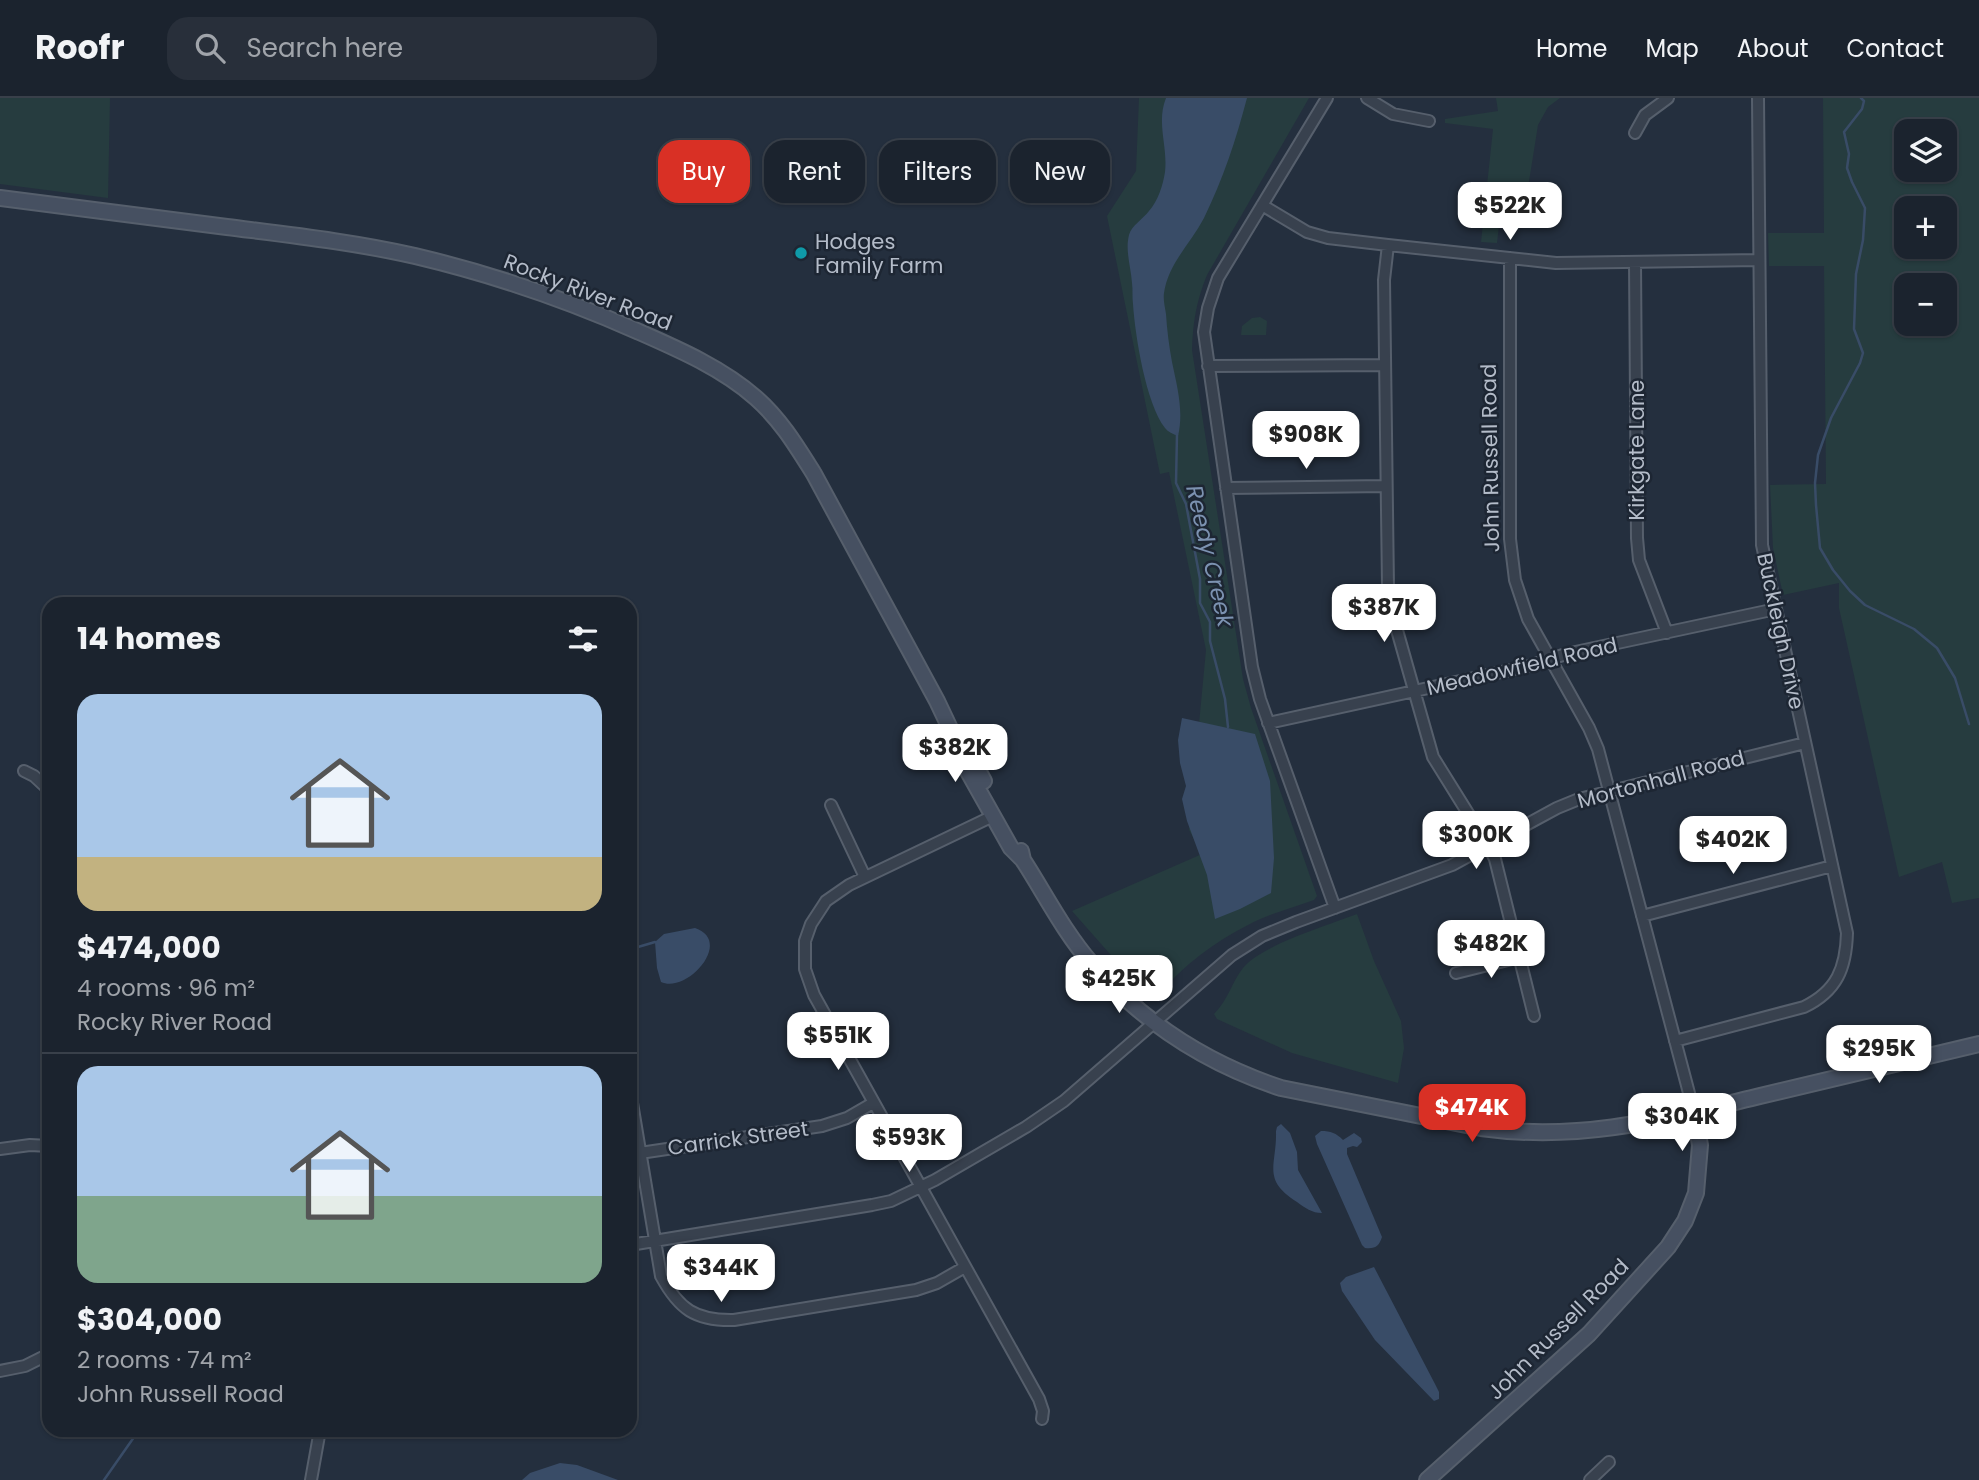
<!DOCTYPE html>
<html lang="en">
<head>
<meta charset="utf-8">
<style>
	:root { --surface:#1b232e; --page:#282f3a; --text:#f1f3f6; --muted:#a0a4aa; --line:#39404a; --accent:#d93025 }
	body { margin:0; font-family:Poppins,sans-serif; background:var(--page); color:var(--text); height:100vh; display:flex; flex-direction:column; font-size:26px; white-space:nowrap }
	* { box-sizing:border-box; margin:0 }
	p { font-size:23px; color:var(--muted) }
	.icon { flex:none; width:38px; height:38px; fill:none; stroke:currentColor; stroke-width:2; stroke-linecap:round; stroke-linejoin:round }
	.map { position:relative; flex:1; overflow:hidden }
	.panel { position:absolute; left:42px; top:499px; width:595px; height:840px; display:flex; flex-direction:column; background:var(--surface); border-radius:21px; box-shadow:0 2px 5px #0004,0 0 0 2px var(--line) }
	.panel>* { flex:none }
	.top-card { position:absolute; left:658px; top:42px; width:665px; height:63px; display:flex; gap:14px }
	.fabs { position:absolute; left:1894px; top:21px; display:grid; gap:14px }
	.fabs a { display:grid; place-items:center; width:63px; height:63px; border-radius:14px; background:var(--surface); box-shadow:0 2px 5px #0004,0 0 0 2px var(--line); font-size:35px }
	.price { position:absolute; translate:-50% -60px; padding:0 16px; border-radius:14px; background:#fff; color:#222; font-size:23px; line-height:46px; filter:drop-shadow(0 2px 4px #0008) }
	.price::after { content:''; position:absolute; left:50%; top:42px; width:21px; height:16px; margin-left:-10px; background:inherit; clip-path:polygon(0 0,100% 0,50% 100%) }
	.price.current { background:var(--accent); color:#fff }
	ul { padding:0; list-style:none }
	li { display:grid; align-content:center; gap:14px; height:371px; padding:0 35px }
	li+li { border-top:2px solid var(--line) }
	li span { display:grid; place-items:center; height:217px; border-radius:21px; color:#555 }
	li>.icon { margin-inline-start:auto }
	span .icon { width:126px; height:126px; fill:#fffc; stroke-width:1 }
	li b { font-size:30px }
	h2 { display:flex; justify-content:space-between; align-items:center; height:84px; padding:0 35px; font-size:30px }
	.tag { padding:0 24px; border-radius:21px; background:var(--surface); box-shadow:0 2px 5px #0004,0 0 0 2px var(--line); font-size:24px; line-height:63px }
	.tag.current { background:var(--accent); color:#fff }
	header { display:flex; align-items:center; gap:42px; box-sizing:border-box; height:98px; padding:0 35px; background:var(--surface); border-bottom:2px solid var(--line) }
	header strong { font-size:33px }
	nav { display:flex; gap:38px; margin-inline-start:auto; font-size:24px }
	.search { width:490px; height:63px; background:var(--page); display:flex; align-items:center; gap:18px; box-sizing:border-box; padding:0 24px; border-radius:21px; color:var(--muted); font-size:26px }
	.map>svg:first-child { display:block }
	.green { fill:#263c3f; fill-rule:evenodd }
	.water { fill:#394c67 }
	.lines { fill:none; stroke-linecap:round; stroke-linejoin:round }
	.stream { stroke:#394c67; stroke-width:2.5 }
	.street-casing { stroke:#565f6c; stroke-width:14 }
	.secondary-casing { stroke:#565f6c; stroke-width:18 }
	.street { stroke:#38414e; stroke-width:10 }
	.secondary { stroke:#465061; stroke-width:14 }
	.culture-dot { fill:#0f9aa8; stroke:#1d2633; stroke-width:2.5 }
	.labels { text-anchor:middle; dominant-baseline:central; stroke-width:5; stroke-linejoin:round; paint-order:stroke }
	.poi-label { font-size:21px; fill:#b4bcc9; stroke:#1d2633; text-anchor:start }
	.street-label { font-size:21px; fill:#b4bcc9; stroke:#1d2633 }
	.water-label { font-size:23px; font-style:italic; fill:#7c92b1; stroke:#1d2633 }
</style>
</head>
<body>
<header>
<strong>Roofr</strong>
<div class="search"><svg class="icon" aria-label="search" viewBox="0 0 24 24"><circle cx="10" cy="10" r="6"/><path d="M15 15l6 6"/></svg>Search here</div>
<nav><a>Home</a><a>Map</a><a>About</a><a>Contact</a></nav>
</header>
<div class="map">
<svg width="1979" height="1382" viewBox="0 0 1979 1382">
	<rect width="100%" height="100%" fill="#242f3e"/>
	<path class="green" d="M 0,0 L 110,0 L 108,100 L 0,86 Z
		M 1139,0 L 1309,0 L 1207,177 C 1196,204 1193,224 1192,252 L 1243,581 L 1251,610 L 1317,798 L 1314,802 C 1292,810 1268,816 1248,827 C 1214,844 1183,868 1158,897 L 1151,894 L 1117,864 L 1072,813 L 1202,756 L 1189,732 L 1206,552 L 1169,374 L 1160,376 L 1107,118 L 1136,73 Z
		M 1496,0 L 1560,0 L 1548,9 L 1538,27 L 1527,96 L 1503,94 L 1497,145 L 1481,144 L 1493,31 L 1445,25 L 1445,21 L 1498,13 Z
		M 1823,0 L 1979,0 L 1979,800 L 1952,805 L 1942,764 L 1899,779 L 1839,510 L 1839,485 L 1783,497 L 1773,450 L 1770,387 L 1826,386 L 1824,168 L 1769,168 L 1768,135 L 1824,135 ZM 1906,33 L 1944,33 L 1944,72 L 1906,72 ZM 1906,110 L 1944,110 L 1944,149 L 1906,149 ZM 1906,187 L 1944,187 L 1944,226 L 1906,226 Z
		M 1260,219 L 1267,223 L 1266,237 L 1241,237 L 1242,228 L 1252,220 Z
		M 1357,816 L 1374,863 L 1401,923 L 1404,950 L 1398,985 L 1292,955 L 1217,921 L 1214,916 C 1229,901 1231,885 1243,870 C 1261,847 1329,827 1357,816 Z"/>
	<path class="water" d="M 1166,0 L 1247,0 C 1236,42 1223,81 1204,120 C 1191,145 1168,166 1164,195 C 1163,202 1165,209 1166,216 C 1167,232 1169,248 1172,264 C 1177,288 1184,313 1178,338 C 1173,336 1168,334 1165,330 C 1146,306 1135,237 1133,206 C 1132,199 1133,192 1132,185 C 1131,169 1125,153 1129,137 C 1131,128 1143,121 1149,113 C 1158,103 1163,87 1165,74 C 1168,48 1156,25 1166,0 Z
		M 1182,620 L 1255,636 L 1270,683 L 1274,760 L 1271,795 L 1240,811 L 1215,821 L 1207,777 L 1187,723 L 1182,701 L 1186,688 L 1180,665 L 1178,642 Z
		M 695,830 C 734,843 687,896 661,884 L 657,870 L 655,844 L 664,836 Z
		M 1281,1026 L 1290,1035 L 1297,1054 L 1298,1072 L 1322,1115 C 1312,1115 1305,1110 1297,1104 C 1261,1081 1277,1068 1276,1033 L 1277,1029 Z
		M 1321,1033 C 1331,1033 1336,1035 1343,1042 L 1354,1035 L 1361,1040 L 1362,1044 L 1357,1049 L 1353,1048 L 1347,1050 L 1347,1056 L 1382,1139 C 1379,1148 1376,1151 1365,1150 L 1362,1147 L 1317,1046 L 1315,1038 Z
		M 1374,1169 L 1435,1286 L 1439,1294 L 1439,1301 L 1434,1303 L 1375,1242 L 1342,1193 L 1340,1185 L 1346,1179 Z
		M 560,1365 L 577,1367 L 618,1382 L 522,1382 L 530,1375 Z"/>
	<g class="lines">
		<path class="stream" d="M 1861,0 L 1864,3 L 1862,11 L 1844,34 L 1849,56 L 1847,70 L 1852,84 L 1865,110 L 1863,142 L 1856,176 L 1854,231 L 1863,255 L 1860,265 L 1831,320 L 1818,357 L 1815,385 L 1816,407 L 1820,450 L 1833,472 L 1850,493 L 1865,507 L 1914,531 L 1937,550 L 1955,580 L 1969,626
			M 1177,336 L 1176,385 L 1186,406 L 1189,422 L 1200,481 L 1200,505 L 1210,524 L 1210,543 L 1225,601 L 1228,629
			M 630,854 L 638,849 L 655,844
			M 104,1382 L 139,1332"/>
		<g class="street-casing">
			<path id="street" d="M 1327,0 L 1218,180 L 1208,210 L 1204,234 L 1252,569 L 1260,601 L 1335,810
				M 1367,0 L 1393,16 L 1429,23
				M 1635,35 L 1645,17 L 1668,0
				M 1262,107 L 1307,134 L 1328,140 L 1388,147 L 1556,165 L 1759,162
				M 1388,147 L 1384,182 L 1388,489 L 1391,511 L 1433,659 L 1489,749 L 1495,761 L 1534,918
				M 1510,160 L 1510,441 L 1515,482 L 1528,521 L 1589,630 L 1598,651 L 1694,1014
				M 1635,164 L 1637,440 L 1639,462 L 1667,535
				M 1208,268 L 1385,267
				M 1226,390 L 1386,388
				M 1268,625 L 1529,568 L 1566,556 L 1776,511
				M 24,673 L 34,678 L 49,692
				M 831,707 L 865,779
				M 993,718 L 849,787 L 826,803 L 811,826 L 805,843 L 805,871 L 814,897 L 1039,1301 L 1043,1313 L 1042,1321
				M 1642,818 L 1832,768
				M 1456,875 L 1520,859
				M 630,940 L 631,938
				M 1675,943 L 1804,909 C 1837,893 1846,870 1847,835 L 1762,447 L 1758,0
				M 630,993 L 661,1178 C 679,1211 695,1223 734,1222 L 916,1192 L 937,1185 L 965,1169
				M 0,1051 L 30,1047 L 49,1048
				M 640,1055 L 822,1028 L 847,1020 L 873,1005
				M 630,1147 L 872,1107 L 891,1103 L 935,1082 L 1026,1029 L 1064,1003 L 1232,857 L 1262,838 L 1296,824 L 1452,767 L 1557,710 L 1579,701 L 1805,645
				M 0,1273 L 25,1268 L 49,1256
				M 311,1382 L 320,1332
				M 1590,1382 L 1609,1364"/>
		</g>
		<g class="secondary-casing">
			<path id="secondary" d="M 0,100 C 76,110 151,119 227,129 C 290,137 354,144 415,158 C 491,176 565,201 637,233 C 678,251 722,270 756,300 C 781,322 797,349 814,376 L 937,603 L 955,641 L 957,654 L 1011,750 L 1023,762
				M 955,641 L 966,650 L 984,683
				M 1021,753 L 1023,762 C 1045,796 1064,834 1091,865 C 1142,924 1208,966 1281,990 L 1481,1030 C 1582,1044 1664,1021 1760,998 C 1833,980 1906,963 1979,946
				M 1427,1382 L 1589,1236 L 1668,1149 L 1685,1123 L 1696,1095 L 1700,1047 L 1694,1014"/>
		</g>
		<use href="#street" class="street"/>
		<use href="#secondary" class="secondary"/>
	</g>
	<circle class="culture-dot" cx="801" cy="155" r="7"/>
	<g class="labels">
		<g class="poi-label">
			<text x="815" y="143">Hodges<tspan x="815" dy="24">Family Farm</tspan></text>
		</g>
		<g class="street-label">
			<text transform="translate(588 194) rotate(21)">Rocky River Road</text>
			<text transform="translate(1636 352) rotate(-90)">Kirkgate Lane</text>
			<text transform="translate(1490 360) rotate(-91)">John Russell Road</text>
			<text transform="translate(1781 533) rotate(78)">Buckleigh Drive</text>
			<text transform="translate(1522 568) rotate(-13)">Meadowfield Road</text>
			<text transform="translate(1661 681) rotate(-15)">Mortonhall Road</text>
			<text transform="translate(738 1040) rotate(-8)">Carrick Street</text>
			<text transform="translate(1558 1231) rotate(-45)">John Russell Road</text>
		</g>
		<g class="water-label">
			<text transform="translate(1210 458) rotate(77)">Reedy Creek</text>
		</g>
	</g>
</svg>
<div class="fabs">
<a><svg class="icon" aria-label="layers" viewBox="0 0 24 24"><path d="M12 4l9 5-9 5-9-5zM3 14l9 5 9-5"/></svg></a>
<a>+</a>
<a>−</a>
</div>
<b class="price" style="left:1510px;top:144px">$522K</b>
<b class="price" style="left:1306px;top:373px">$908K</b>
<b class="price" style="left:1384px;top:546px">$387K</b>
<b class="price" style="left:955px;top:686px">$382K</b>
<b class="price" style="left:1476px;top:773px">$300K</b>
<b class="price" style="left:1733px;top:778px">$402K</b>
<b class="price" style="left:1491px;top:882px">$482K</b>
<b class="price" style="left:1119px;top:917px">$425K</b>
<b class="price" style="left:838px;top:974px">$551K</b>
<b class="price" style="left:1879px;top:987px">$295K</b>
<b class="price current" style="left:1472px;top:1046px">$474K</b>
<b class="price" style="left:1682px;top:1055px">$304K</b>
<b class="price" style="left:909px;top:1076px">$593K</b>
<b class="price" style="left:721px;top:1206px">$344K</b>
<div class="top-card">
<a class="tag current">Buy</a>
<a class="tag">Rent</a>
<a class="tag">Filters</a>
<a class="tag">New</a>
</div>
<section class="panel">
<h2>14 homes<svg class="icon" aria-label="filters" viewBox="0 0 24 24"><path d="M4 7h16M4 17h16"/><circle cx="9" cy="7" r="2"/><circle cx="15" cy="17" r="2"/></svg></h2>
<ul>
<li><span style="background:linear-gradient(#a9c7e8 75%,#c2b280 0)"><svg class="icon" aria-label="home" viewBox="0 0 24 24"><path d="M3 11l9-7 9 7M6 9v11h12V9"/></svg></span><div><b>$474,000</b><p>4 rooms · 96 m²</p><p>Rocky River Road</p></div></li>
<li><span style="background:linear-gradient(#a9c7e8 60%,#7fa58c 0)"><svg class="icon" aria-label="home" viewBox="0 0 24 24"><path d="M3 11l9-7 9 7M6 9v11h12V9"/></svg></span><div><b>$304,000</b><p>2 rooms · 74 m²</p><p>John Russell Road</p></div></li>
</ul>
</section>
</div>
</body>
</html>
